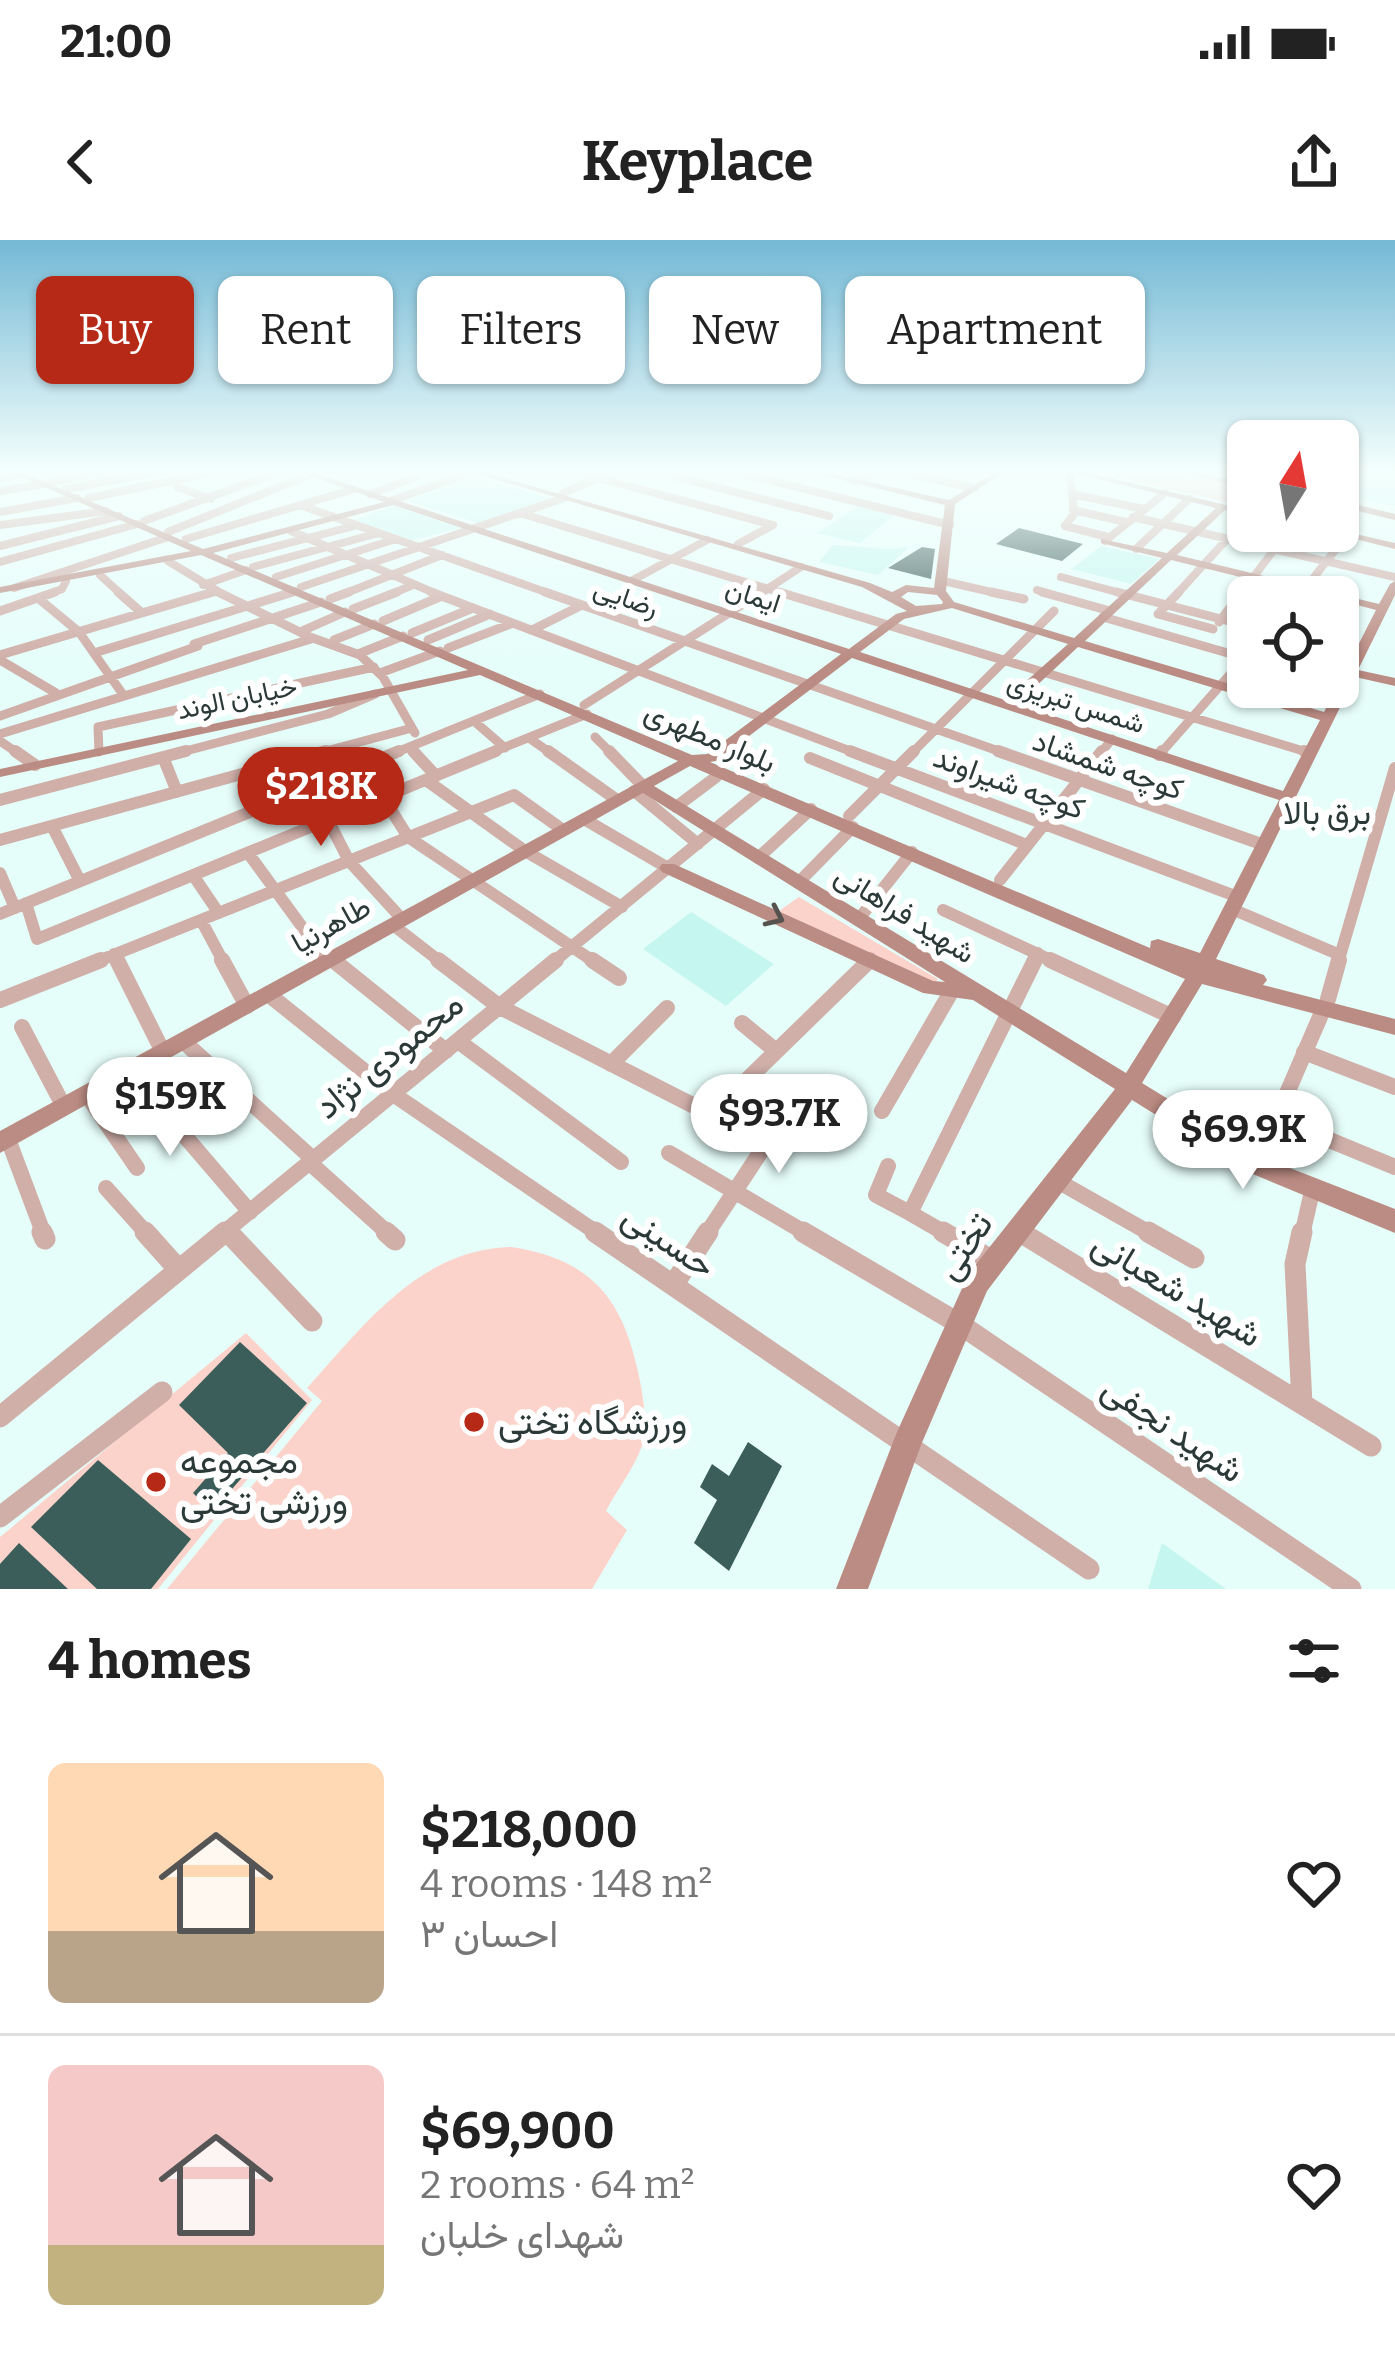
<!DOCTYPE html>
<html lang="en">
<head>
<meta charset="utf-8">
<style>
	:root { --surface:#fff; --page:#f2f2f2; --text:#222; --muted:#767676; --line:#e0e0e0; --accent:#b62917 }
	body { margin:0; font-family:Bitter,Vazirmatn,serif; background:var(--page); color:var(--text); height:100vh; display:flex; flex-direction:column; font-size:45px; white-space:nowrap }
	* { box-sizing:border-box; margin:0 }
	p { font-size:39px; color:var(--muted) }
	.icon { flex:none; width:66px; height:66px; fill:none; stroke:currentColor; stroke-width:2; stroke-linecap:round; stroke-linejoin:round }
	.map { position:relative; height:1349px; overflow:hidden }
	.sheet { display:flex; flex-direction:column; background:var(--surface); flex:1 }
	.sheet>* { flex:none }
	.banner { position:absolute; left:36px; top:36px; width:1323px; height:108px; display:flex; gap:24px }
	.needle { width:78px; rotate:11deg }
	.fabs { position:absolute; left:1227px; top:180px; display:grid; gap:24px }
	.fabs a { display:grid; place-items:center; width:132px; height:132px; border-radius:18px; background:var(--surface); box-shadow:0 3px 9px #0004; font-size:60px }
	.price { position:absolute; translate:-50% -102px; padding:0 27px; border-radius:42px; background:#fff; color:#222; font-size:39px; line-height:78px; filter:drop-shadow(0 3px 6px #0008) }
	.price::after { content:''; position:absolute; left:50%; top:72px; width:36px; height:27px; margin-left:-18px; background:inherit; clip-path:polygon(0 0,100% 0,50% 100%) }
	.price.active { background:var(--accent); color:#fff }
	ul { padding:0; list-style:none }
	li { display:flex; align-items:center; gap:36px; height:300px; padding:0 48px }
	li+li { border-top:3px solid var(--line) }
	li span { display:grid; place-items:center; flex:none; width:336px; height:240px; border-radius:18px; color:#555 }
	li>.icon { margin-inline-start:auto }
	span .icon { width:144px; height:144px; fill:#fffc; stroke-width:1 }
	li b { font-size:51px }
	h2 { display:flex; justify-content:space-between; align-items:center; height:144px; padding:0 48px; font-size:51px }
	.pill { padding:0 42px; border-radius:18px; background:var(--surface); box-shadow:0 3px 9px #0004; font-size:42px; line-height:108px }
	.pill.active { background:var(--accent); color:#fff }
	.status { display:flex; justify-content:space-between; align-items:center; height:84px; padding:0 60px; background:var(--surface); direction:ltr }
	.status svg { height:33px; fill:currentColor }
	header { display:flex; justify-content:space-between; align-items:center; height:156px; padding:0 48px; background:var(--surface); font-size:54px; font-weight:700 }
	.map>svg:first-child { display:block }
	.built { fill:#c5f6f0 }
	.green { fill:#fcd3cb }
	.building { fill:#3b5e5a }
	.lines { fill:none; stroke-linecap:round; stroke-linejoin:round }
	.street-far4 { stroke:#d0afa9; stroke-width:8 }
	.street-far3 { stroke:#d0afa9; stroke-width:9 }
	.street-far2 { stroke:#d0afa9; stroke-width:12 }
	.street-far1 { stroke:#d0afa9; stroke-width:16 }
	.street { stroke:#d0afa9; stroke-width:21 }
	.secondary { fill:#bb8c83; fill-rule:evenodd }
	.oneway { stroke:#56534e }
	.poi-dot { fill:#b62917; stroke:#fff; stroke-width:4.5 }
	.labels { text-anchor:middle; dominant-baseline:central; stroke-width:12; stroke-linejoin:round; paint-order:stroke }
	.far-street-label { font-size:27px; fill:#2b3a38; stroke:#fff }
	.street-label { font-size:30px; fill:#2b3a38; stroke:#fff }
	.neighbourhood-label { font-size:33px; fill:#2b3a38; stroke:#fff }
	.near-street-label { font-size:36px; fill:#2b3a38; stroke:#fff }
	.near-poi-label { font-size:36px; fill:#2b3a38; stroke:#fff; text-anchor:start }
</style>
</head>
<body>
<div class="status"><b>21:00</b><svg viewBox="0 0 49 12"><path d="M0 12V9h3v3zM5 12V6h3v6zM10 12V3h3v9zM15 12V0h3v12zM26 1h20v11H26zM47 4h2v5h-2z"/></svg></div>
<header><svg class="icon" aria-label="back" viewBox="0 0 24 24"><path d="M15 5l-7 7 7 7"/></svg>Keyplace<svg class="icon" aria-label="share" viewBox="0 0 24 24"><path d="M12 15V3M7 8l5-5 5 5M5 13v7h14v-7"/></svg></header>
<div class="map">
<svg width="1395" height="1349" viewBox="0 0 1395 1349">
	<rect width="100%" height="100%" fill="#e6fefa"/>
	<path class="built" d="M 1338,231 L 1395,231 L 1395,266 L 1338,255 Z
		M 464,239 L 486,239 L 552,259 L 479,283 L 408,261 Z
		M 394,266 L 460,288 L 412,300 L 355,280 Z
		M 857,267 L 894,275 L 860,303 L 817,293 Z
		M 833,305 L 889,309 L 909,307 L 878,335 L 819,322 Z
		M 1101,306 L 1159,319 L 1131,344 L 1072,329 Z
		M 691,672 L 774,724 L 726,766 L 643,709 Z
		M 1162,1303 L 1226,1349 L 1148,1349 Z"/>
	<path class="green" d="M 1088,231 L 1167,231 L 1248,247 L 1248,267 Z
		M 799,657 L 938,739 L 933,745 L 776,673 Z
		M 511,1007 C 590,1019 622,1057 638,1132 C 643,1153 648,1186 642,1206 C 634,1228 617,1250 606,1271 L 627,1290 L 592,1349 L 167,1349 L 322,1161 L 307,1148 C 364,1085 420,1009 511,1007 Z
		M 246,1093 L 312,1160 L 158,1349 L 0,1349 L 0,1297 Z"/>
	<path class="building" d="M 1019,288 L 1083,304 L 1062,321 L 996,304 Z
		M 922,307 L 935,309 L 931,339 L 888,328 Z
		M 240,1102 L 307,1163 L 212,1272 L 193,1253 L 228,1213 L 179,1165 Z
		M 748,1202 L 782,1226 L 729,1331 L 694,1303 L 717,1260 L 700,1247 L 712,1224 L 729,1236 Z
		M 98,1220 L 191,1299 L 151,1349 L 97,1349 L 31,1287 Z
		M 19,1303 L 68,1349 L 0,1349 L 0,1324 Z"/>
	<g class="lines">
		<path class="street-far4" d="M 573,231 L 773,285
			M 654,231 L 829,276
			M 732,231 L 950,285
			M 899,231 L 974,248
			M 1070,231 L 1074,274 L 1065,286 L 1108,297
			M 0,238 L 21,235
			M 855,241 L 877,231
			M 51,242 L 108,231
			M 177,247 L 211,259
			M 66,249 L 162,231
			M 0,251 L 44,244
			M 563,253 L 615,231
			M 370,254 L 416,237
			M 1072,254 L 1144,269
			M 89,258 L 219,231
			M 390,261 L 473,232
			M 300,265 L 554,355
			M 1073,270 L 1126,282
			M 0,272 L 77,258
			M 520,273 L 788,355
			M 1133,277 L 1395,337
			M 144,281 L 281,231
			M 0,285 L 106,271
			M 291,291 L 439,355
			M 168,292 L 311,234
			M 186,299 L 354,249
			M 1105,301 L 1165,253
			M 738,304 L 773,285
			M 0,306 L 119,276
			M 1136,309 L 1189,259
			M 231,318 L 354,286
			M 168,321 L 224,355
			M 0,322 L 137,284
			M 253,327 L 379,293
			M 100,335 L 122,355
			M 276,337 L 396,299
			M 1061,337 L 1128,355
			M 939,340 L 1004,355
			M 631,341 L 707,300
			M 203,345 L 246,330
			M 301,347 L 564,258
			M 14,348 L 168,297
			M 1037,350 L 1053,355
			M 46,355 L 62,349 L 66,341
			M 204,355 L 213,352
			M 283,355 L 295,351
			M 341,355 L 442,315
			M 389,355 L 413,345
			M 758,355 L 801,327
			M 1176,355 L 1248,276
			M 1240,355 L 1288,291
			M 1300,355 L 1340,304"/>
		<path class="street-far3" d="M 118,352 L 142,373
			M 218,352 L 310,397 L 360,415 L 383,437 L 415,493
			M 431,352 L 858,514
			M 545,352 L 1007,514
			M 779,352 L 1310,513
			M 991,352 L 1024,359
			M 1042,352 L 1110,371
			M 1117,352 L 1248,386
			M 1179,352 L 1158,374 L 1213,389
			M 1298,357 L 1302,352
			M 38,358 L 79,392 L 124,456
			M 330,359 L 349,352
			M 353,369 L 397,352
			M 0,371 L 55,352
			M 1103,377 L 1245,418
			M 383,381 L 442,356
			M 1219,382 L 1242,352
			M 532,390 L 582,365
			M 302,391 L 345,372
			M 412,393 L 473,368
			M 334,400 L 374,384
			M 428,400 L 490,374
			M 194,404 L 321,362
			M 448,408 L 513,383
			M 94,413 L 293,352
			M 358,414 L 403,396
			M 0,415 L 213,352
			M 0,420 L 56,453
			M 380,433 L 440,411
			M 584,465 L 762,352
			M 0,476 L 198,406
			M 474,481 L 505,508
			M 0,494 L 311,399
			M 595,497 L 612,514
			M 529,498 L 552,514
			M 0,501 L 19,514
			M 409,507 L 416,514
			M 99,512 L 98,487 L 374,427
			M 174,514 L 328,474 L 375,454
			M 315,514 L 412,488
			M 392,514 L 540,454
			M 488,514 L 587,474
			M 911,514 L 1054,371
			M 1100,514 L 1112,499
			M 1160,514 L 1248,414"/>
		<path class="street-far2" d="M 15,511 L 35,525
			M 413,511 L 436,536
			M 548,511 L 617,560
			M 609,511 L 643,546
			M 850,511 L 1238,657
			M 998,511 L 1264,605
			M 1304,511 L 1310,513
			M 1159,515 L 1162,511
			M 163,517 L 177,552
			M 810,518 L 1027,605
			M 426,540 L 525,611 L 622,667
			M 634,551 L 698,604
			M 383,557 L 408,597 L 596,723
			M 0,560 L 186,511
			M 676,567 L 716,537
			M 849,576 L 914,511
			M 584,579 L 668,628
			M 328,580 L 349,621 L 402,679
			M 52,586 L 80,641
			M 0,600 L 326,511
			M 248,613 L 327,721
			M 758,618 L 811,569
			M 0,633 L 15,668
			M 193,635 L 218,672
			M 1000,640 L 1102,511
			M 798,643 L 853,587
			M 26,663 L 37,699 L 496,511
			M 1232,669 L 1340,715
			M 943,670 L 1057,723
			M 0,674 L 399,511
			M 201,680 L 224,723
			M 858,680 L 912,612
			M 393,685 L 442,723
			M 114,714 L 118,723
			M 332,719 L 337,723
			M 93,723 L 514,555 L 563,590
			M 552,723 L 764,549
			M 1033,723 L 1038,713
			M 1338,723 L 1395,528"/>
		<path class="street-far1" d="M 117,720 L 163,812
			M 222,720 L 247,766
			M 333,720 L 446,811
			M 438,720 L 500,767 L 706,872 L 715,871 L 870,720
			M 592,720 L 619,738
			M 1050,720 L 1173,777
			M 268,754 L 393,854 L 600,995
			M 1328,759 L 1339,720
			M 0,760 L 101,720
			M 742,783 L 776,811
			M 22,787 L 64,867
			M 183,801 L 314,920
			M 458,801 L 621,922
			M 1304,812 L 1395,847
			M 611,824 L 667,768
			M 129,831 L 250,972
			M 87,855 L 137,928
			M 882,871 L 951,752
			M 1276,878 L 1395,927
			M 8,899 L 44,995
			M 669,913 L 809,995
			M 310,923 L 390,995
			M 1256,925 L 1323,770
			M 888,926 L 876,955 L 910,973
			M 1054,939 L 1153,995
			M 106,948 L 148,995
			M 1017,990 L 1025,995
			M 227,991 L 231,995
			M 221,995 L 556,720
			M 706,995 L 783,878 L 782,869 L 744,843
			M 948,995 L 910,973 L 1035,720
			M 1302,995 L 1313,947"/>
		<path class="street" d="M 42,992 L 45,999
			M 145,992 L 179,1030
			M 228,992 L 312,1081
			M 386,992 L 395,1000
			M 595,992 L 1089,1329
			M 803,992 L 958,1083 L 1351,1349
			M 943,992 L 993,1021
			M 1020,992 L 1371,1206
			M 1148,992 L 1194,1018
			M 674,1044 L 708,992
			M 1302,1164 L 1295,1024 L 1302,992
			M 0,1177 L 225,992
			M 0,1277 L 162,1152"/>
		<path class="secondary" d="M 8,231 L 19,231 L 203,309 L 384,262 L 296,231 L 308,231 L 849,409 L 896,374 L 907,371 L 862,347 L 467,231 L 479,231 L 870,343 L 892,352 L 906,345 L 934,348 L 945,265 L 806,231 L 820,231 L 949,260 L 997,231 L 1006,231 L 955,264 L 946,351 L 954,362 L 1074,398 L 1162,318 L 1101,303 L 1101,299 L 1167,313 L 1216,268 L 1066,231 L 1080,231 L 1248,270 L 1248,276 L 1225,270 L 1177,315 L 1379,364 L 1390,344 L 1395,341 L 1395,355 L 1358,430 L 1395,438 L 1395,446 L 1355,437 L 1216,719 L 1264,735 L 1267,740 L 1263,745 L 1395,779 L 1395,795 L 1202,744 L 1142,843 L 1264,918 L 1395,969 L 1395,993 L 1248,932 L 1132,860 L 987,1051 L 921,1205 L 868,1349 L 836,1349 L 897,1192 L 969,1033 L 1115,849 L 973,760 L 923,753 L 662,632 L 659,628 L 662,624 L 674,624 L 933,741 L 945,742 L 643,553 L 0,913 L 0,891 L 678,521 L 480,435 L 0,537 L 0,529 L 468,430 L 201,315 L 0,353 L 0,347 L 191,311 ZM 393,265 L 841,414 L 707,514 L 692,515 L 213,313 ZM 1171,320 L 1322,357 L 1338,357 L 1338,360 L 1376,370 L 1324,472 L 1085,401 ZM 908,352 L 937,355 L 943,362 L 942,364 L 916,366 L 901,357 ZM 952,368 L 1068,404 L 1005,460 L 860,412 L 904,379 ZM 1078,407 L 1320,480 L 1283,551 L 1017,464 ZM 852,418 L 1279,560 L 1200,713 L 1158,699 L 1151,701 L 1150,708 L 710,522 L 716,521 ZM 690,526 L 1185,739 L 1126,833 L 654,546 Z
			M 1170,231 L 1186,231 L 1248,242 L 1248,248 Z
			M 1338,260 L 1395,274 L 1395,280 L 1338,266 Z
			M 1338,290 L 1395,303 L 1395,309 L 1324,291 Z"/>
	</g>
	<defs><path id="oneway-chevron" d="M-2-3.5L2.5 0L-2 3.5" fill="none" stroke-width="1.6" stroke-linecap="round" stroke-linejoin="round" transform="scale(3)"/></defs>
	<use class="oneway" href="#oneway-chevron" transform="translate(775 677) rotate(25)"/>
	<linearGradient id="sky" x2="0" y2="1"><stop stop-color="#74b9d5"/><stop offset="0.55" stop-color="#f4fffd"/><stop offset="1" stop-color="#f4fffd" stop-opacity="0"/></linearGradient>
	<rect width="1395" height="420" fill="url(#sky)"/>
	<g class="poi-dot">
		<circle cx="474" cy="1182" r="12"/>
		<circle cx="156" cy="1242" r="12"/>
	</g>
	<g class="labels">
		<g class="far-street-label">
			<text transform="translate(753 356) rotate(18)">ایمان</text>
			<text transform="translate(626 358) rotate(19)">رضایی</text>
			<text transform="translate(237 458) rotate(-12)">خیابان الوند</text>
			<text transform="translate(1076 463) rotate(18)">شمس تبریزی</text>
		</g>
		<g class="street-label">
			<text transform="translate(710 497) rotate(23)">بلوار مطهری</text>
			<text transform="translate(1108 525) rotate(19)">کوچه شمشاد</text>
			<text transform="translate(1009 543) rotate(20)">کوچه شیراوند</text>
			<text transform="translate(905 674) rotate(32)">شهید فراهانی</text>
			<text transform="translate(331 685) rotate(-29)">طاهرنیا</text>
		</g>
		<g class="neighbourhood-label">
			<text x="1327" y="573">برق بالا</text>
		</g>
		<g class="near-street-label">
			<text transform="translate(389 815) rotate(-39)">محمودی نژاد</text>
			<text transform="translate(669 1001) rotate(34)">حسینی</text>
			<text transform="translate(964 1006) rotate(-56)">تختی</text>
			<text transform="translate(1177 1049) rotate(31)">شهید شعبانی</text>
			<text transform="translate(1173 1189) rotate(34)">شهید نجفی</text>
		</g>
		<g class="near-poi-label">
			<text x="498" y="1182">ورزشگاه تختی</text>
			<text x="180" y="1221">مجموعه<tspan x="180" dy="41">ورزشی تختی</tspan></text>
		</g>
	</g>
</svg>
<div class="fabs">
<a><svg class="needle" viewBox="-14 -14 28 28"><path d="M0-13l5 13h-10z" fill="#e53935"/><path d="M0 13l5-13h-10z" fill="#767676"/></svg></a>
<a><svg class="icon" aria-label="locate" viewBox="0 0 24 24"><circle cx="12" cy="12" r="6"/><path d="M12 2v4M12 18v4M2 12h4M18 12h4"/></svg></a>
</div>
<b class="price active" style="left:321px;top:609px">$218K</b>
<b class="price" style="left:170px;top:919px">$159K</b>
<b class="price" style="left:779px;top:936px">$93.7K</b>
<b class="price" style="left:1243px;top:952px">$69.9K</b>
<div class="banner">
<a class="pill active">Buy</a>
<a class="pill">Rent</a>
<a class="pill">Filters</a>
<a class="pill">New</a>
<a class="pill">Apartment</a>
</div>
</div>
<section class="sheet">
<h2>4 homes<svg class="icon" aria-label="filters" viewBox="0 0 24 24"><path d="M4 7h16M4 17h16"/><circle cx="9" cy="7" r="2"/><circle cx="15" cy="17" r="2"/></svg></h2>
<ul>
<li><span style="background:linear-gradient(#ffd9b3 70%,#b9a48a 0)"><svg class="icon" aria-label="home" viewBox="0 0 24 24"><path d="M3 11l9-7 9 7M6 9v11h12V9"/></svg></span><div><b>$218,000</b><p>4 rooms · 148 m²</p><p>احسان ۳</p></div><svg class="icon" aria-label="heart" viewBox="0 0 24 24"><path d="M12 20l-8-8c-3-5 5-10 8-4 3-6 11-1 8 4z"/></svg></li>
<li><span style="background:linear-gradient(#f6c9c9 75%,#c2b280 0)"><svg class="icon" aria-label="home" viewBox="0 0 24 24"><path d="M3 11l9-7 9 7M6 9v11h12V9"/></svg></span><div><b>$69,900</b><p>2 rooms · 64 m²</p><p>شهدای خلبان</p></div><svg class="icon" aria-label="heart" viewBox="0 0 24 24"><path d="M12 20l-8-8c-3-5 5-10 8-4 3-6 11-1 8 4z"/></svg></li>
</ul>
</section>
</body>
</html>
